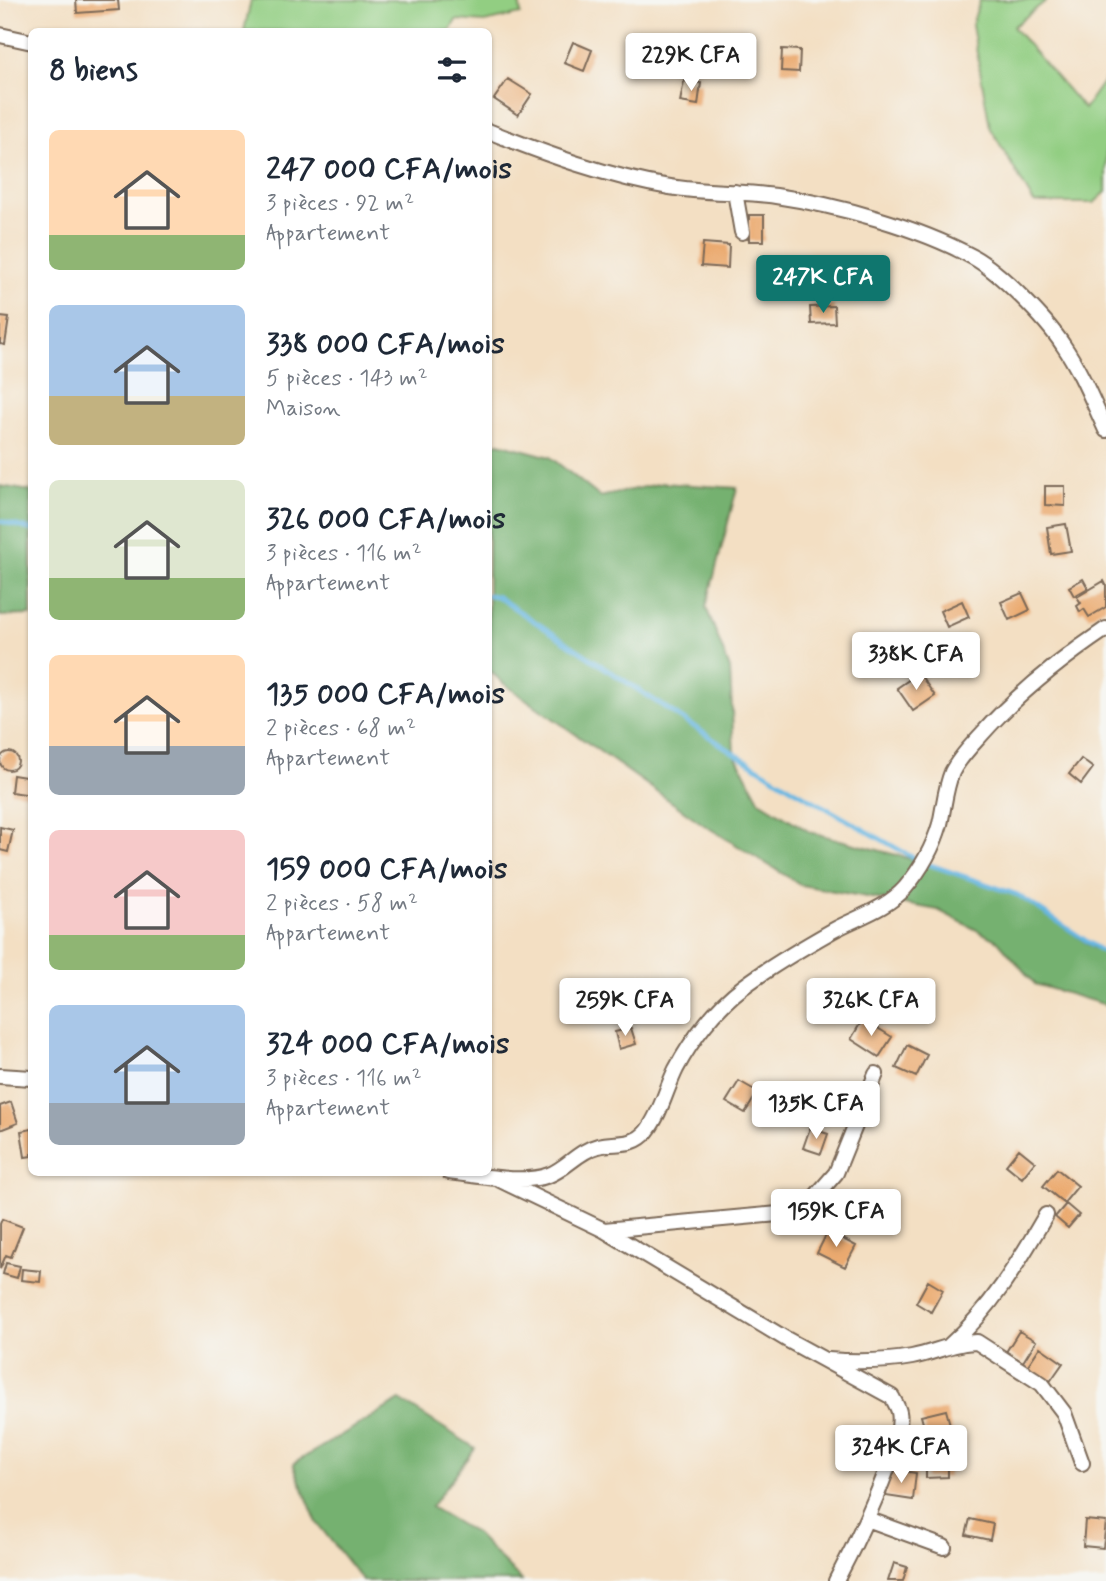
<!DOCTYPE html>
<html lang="fr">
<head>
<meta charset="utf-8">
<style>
	:root { --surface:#fff; --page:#f6f6f7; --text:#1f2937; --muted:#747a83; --accent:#0f766e }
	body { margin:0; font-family:Mynerve,sans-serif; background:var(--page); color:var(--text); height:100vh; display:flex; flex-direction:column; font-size:26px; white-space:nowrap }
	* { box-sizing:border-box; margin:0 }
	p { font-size:23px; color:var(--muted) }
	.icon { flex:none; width:38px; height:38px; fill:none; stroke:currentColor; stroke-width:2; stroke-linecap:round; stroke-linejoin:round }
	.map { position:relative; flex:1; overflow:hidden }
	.side { position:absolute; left:28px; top:28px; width:464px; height:1148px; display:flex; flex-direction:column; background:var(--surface); border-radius:10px; box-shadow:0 2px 5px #0004 }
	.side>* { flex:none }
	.price { position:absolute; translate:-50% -60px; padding:0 16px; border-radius:7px; background:#fff; color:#222; font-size:23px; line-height:46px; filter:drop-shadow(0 2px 4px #0008) }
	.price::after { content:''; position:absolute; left:50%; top:42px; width:21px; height:16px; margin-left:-10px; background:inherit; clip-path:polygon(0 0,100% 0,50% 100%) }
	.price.current { background:var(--accent); color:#fff }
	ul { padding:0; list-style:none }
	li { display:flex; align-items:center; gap:21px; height:175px; padding:0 21px }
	li span { display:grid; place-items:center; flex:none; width:196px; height:140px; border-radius:10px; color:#555 }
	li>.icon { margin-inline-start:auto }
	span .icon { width:84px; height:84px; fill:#fffc; stroke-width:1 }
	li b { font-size:30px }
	h2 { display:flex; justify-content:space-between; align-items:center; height:84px; padding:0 21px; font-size:30px }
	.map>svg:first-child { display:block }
	.green { fill:#92ce82; stroke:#667c50; stroke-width:2 }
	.forest { fill:#75b170; stroke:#586e47; stroke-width:2 }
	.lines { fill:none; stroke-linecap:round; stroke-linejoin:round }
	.stream { stroke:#67b7e2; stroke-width:4.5 }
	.building { fill:#ebaa70 }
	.minor-casing { stroke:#7b6958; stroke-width:18 }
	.minor { stroke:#fff; stroke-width:14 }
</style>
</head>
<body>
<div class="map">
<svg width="1106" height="1581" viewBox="0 0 1106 1581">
	<rect width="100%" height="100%" fill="#f6f6f2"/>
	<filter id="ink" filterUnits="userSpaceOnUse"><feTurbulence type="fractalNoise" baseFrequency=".0143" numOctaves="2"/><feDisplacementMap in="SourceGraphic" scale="14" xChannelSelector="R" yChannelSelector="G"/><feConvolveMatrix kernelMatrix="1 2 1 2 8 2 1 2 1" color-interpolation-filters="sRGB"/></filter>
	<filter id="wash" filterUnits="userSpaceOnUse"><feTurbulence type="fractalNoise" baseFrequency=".00686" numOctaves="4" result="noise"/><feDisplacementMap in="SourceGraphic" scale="28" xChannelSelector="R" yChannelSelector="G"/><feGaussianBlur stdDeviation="1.57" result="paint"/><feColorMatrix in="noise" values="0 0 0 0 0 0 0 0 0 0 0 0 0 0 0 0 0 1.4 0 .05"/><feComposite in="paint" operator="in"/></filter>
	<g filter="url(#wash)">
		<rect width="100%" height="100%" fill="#f3dfc3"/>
		<path class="green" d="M 251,0 L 519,0 L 521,14 L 484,22 L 456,20 L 450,31 L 244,31 Z
			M 980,0 L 1047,0 L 1013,27 L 1084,109 L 1106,78 L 1106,192 L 1094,203 L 1034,203 L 990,127 L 972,25 Z"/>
		<path class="forest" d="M 499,443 L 550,457 L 600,497 L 662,483 L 737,488 L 706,607 L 730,669 L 734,753 L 760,801 L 810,832 L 919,861 L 1018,895 L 1094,948 L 1106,951 L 1106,1005 L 1035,984 L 998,941 L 938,910 L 801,885 L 704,825 L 503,683 L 488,669 L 488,446 Z
			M 0,486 L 31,491 L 31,615 L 0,616 Z
			M 400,1400 L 475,1448 L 431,1507 L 476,1534 L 522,1581 L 363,1581 L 317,1523 L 293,1464 Z"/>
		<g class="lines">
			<path class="stream" d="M 0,521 L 32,530
				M 488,595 L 496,596 L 734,753 L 793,789 L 919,861 L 1018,895 L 1106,954"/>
		</g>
		<g id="blocks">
			<path class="building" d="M 76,0 L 118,0 L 119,10 L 77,13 Z
				M 573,42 L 592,50 L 584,71 L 564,63 Z
				M 782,49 L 800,50 L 799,72 L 781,71 Z
				M 508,79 L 532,94 L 518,115 L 494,99 Z
				M 684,81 L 701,83 L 698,105 L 680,102 Z
				M 749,215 L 764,215 L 764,241 L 749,241 Z
				M 703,243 L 729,245 L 728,268 L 701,266 Z
				M 853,265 L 856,292 L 834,294 L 831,267 Z
				M 811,274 L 813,298 L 796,299 L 795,275 Z
				M 834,306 L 835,323 L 811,324 L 810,307 Z
				M 0,317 L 9,318 L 5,345 L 0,344 Z
				M 1045,486 L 1065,486 L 1065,506 L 1045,505 Z
				M 1066,524 L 1071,551 L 1051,554 L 1047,527 Z
				M 1083,579 L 1088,588 L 1074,596 L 1069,587 Z
				M 1104,581 L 1106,585 L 1106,607 L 1089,617 L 1084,609 L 1080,612 L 1077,606 L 1081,603 L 1077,597 Z
				M 1022,593 L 1030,610 L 1009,620 L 1001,602 Z
				M 962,601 L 969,617 L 947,627 L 940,611 Z
				M 919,673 L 935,696 L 913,711 L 897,688 Z
				M0 761a9 9 0 1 1 18 0a9 9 0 1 1-18 0Z
				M 1081,759 L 1093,768 L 1081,784 L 1069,774 Z
				M 13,775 L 32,778 L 32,795 L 11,792 Z
				M 0,827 L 13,830 L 8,852 L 0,850 Z
				M 863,1019 L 892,1037 L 879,1057 L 851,1039 Z
				M 631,1028 L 636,1044 L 619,1049 L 615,1032 Z
				M 907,1045 L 927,1055 L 916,1077 L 896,1068 Z
				M 739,1081 L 758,1092 L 745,1113 L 726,1102 Z
				M 11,1102 L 18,1123 L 0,1130 L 0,1106 Z
				M 810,1128 L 828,1134 L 821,1154 L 803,1148 Z
				M 32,1129 L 32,1156 L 25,1157 L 21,1131 Z
				M 1019,1149 L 1035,1162 L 1022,1178 L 1006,1165 Z
				M 1057,1169 L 1078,1186 L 1064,1203 L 1043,1186 Z
				M 1066,1204 L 1079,1215 L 1068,1228 L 1055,1217 Z
				M 2,1219 L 23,1227 L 11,1257 L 6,1255 L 0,1269 L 0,1224 Z
				M 828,1231 L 856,1246 L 845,1267 L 817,1253 Z
				M 6,1263 L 20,1266 L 17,1278 L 3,1274 Z
				M 22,1269 L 41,1271 L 40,1282 L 21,1280 Z
				M 928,1281 L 943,1290 L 931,1312 L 916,1303 Z
				M 1019,1331 L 1036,1341 L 1023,1362 L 1006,1352 Z
				M 1040,1347 L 1063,1363 L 1049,1383 L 1026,1368 Z
				M 946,1410 L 954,1439 L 929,1445 L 921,1416 Z
				M 948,1450 L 948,1477 L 926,1478 L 926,1451 Z
				M 890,1469 L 916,1473 L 913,1500 L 886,1496 Z
				M 970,1519 L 993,1524 L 990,1540 L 966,1535 Z
				M 1085,1520 L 1106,1522 L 1103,1548 L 1083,1546 Z
				M 894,1563 L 907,1567 L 903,1581 L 888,1581 Z"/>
		</g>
	</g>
	<g filter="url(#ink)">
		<use href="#blocks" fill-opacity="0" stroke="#7b6958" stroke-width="2"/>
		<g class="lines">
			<g class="minor-casing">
				<path id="minor" d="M 0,35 L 32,42
					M 488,131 C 546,154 608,177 670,187 C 705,193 741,191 776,196 C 837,205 918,227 973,257 C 1000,272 1046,319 1063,345 C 1081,371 1093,402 1106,430
					M 735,192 L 742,232
					M 0,1076 L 32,1078
					M 449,1172 C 477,1175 523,1185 549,1175 C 567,1168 578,1151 598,1146 C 616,1141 633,1148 647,1131 C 661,1113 666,1089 676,1069 C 692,1039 716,1007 743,987 C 771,966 802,948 832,931 C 857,917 885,910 905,888 C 921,869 933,848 940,824 C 944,807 945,789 952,772 C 959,758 971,746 981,735 C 1018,693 1060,660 1106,629
					M 500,1180 L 604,1230 L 786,1339 L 892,1397 C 894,1401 898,1407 899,1412 C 906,1442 852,1551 836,1581
					M 604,1230 L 789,1213 L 816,1196 L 836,1173 L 876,1074
					M 950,1345 C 992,1308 1018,1263 1046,1215
					M 828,1360 C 856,1362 884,1362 912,1357 C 934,1353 954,1342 977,1342 L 1042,1384 L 1064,1413 L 1082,1463
					M 867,1519 L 944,1547"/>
			</g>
			<use href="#minor" class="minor"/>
		</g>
	</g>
</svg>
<b class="price" style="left:691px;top:93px">229K CFA</b>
<b class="price current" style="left:823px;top:315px">247K CFA</b>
<b class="price" style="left:916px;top:692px">338K CFA</b>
<b class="price" style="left:625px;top:1038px">259K CFA</b>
<b class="price" style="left:871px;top:1038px">326K CFA</b>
<b class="price" style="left:816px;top:1141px">135K CFA</b>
<b class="price" style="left:836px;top:1249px">159K CFA</b>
<b class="price" style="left:901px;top:1485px">324K CFA</b>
<section class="side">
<h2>8 biens<svg class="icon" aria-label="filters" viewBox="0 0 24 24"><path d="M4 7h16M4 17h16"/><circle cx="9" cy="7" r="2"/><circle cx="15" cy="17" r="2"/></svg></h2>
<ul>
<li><span style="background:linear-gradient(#ffd9b3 75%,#8fb573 0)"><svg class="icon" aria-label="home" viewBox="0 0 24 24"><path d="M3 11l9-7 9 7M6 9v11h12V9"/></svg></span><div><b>247 000 CFA/mois</b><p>3 pièces · 92 m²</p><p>Appartement</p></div></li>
<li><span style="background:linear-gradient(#a9c7e8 65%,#c2b280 0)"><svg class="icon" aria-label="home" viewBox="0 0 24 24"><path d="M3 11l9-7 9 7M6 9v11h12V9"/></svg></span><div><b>338 000 CFA/mois</b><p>5 pièces · 143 m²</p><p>Maison</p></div></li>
<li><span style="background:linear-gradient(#dfe7d0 70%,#8fb573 0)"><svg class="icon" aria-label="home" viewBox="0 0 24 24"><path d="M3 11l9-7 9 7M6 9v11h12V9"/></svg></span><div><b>326 000 CFA/mois</b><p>3 pièces · 116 m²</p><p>Appartement</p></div></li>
<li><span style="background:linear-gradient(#ffd9b3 65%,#9aa5b1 0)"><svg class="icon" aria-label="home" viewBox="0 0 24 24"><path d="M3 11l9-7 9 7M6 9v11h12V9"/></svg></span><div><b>135 000 CFA/mois</b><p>2 pièces · 68 m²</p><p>Appartement</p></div></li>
<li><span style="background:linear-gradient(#f6c9c9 75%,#8fb573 0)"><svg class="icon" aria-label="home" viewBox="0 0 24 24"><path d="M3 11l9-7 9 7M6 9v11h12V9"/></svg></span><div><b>159 000 CFA/mois</b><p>2 pièces · 58 m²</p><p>Appartement</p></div></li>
<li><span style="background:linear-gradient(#a9c7e8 70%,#9aa5b1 0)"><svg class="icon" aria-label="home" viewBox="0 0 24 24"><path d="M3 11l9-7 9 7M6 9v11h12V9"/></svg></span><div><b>324 000 CFA/mois</b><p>3 pièces · 116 m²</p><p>Appartement</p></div></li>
</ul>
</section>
</div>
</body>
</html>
